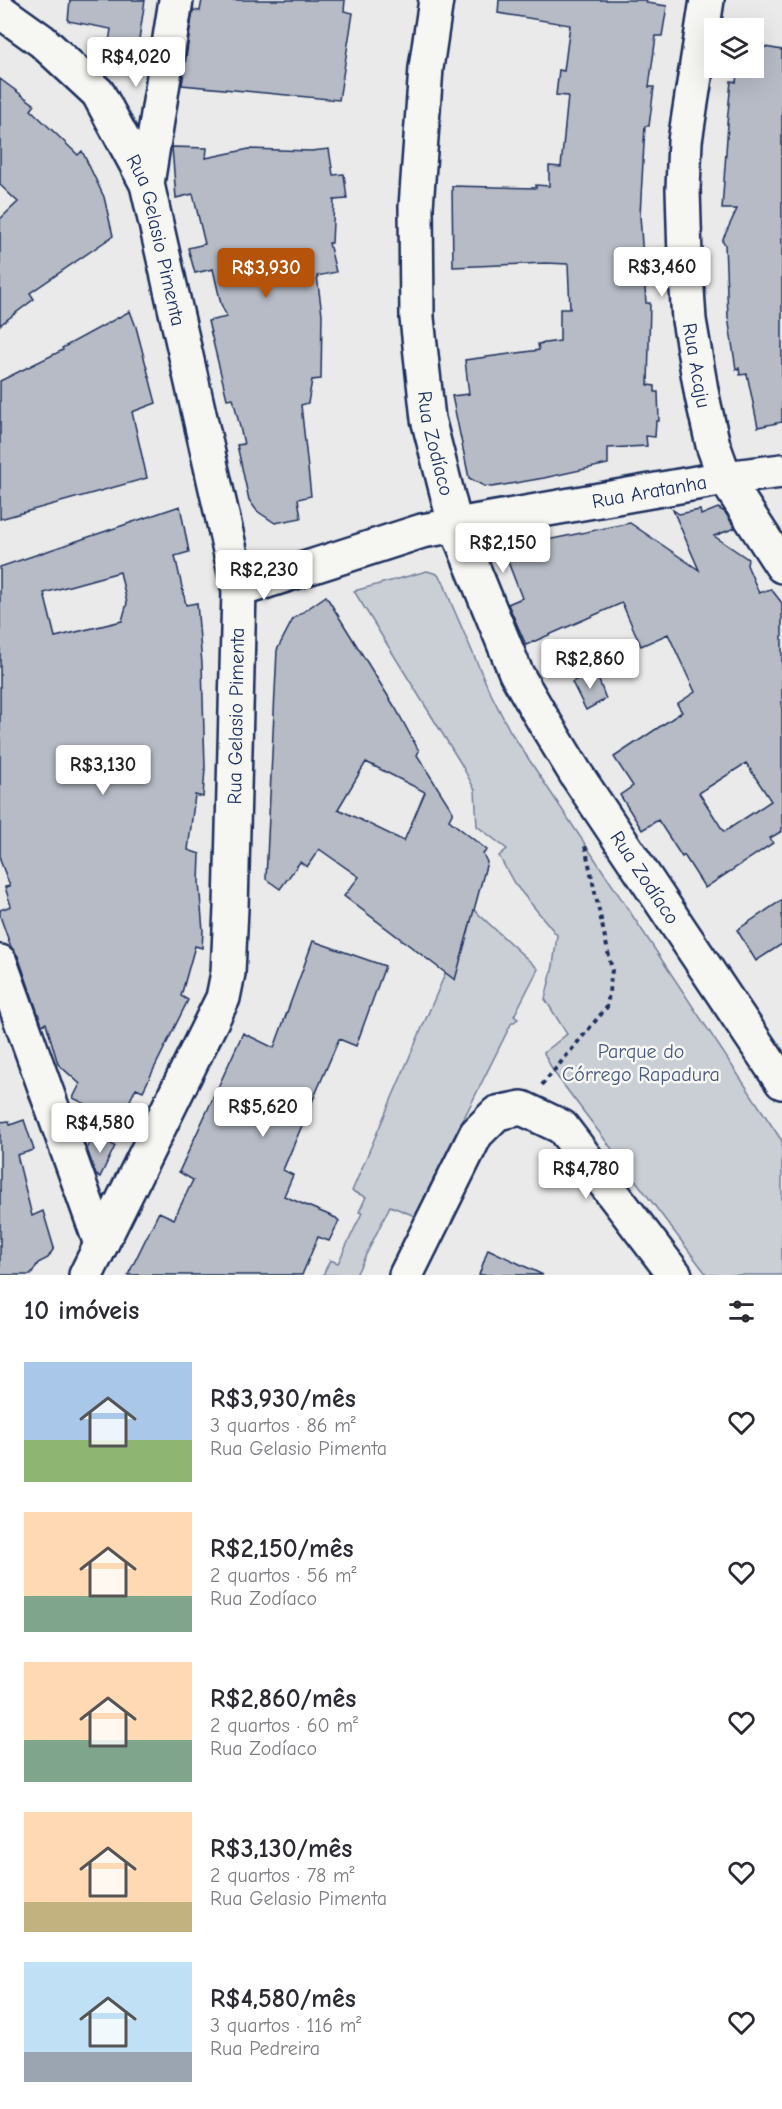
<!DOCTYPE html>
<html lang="pt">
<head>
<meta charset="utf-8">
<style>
	:root { --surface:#fff; --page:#f2f2f3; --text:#2b2b33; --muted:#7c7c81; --accent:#b45309 }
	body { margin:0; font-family:"Comic Neue",sans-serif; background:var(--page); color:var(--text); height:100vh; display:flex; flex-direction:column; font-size:22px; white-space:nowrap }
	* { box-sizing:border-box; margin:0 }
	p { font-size:20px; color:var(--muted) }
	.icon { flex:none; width:33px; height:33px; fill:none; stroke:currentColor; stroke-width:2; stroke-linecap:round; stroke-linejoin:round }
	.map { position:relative; height:1275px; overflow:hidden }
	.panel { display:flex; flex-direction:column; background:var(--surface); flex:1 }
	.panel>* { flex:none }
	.tools { position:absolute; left:704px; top:18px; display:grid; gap:12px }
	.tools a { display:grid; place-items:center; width:60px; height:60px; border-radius:0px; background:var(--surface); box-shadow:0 6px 24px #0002; font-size:30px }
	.price { position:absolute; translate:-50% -51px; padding:0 14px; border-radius:6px; background:#fff; color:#222; font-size:20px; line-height:39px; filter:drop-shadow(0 2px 3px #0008) }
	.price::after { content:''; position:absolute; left:50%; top:36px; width:18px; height:14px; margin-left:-9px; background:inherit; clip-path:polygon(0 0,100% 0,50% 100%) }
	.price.active { background:var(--accent); color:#fff }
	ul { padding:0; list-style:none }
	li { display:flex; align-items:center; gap:18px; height:150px; padding:0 24px }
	li span { display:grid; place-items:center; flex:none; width:168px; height:120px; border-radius:0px; color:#555 }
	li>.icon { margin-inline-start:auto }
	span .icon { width:72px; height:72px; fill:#fffc; stroke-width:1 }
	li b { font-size:26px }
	h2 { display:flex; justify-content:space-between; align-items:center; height:72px; padding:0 24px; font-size:26px }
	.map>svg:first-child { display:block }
	.green { fill:#caced5; stroke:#727e9a; stroke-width:1.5 }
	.building { fill:#b6bbc6; stroke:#1b2f5e; stroke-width:1.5; fill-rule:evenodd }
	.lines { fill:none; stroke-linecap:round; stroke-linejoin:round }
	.street-casing { stroke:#1b2f5e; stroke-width:38 }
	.path { stroke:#1b2f5e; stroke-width:4; stroke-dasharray:4.5 4.5; stroke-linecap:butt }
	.street { stroke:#f6f6f2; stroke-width:33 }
	.labels { text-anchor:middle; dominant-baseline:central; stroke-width:5; stroke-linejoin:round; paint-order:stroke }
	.street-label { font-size:20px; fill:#1b2f5e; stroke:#f6f6f2 }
	.park-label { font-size:20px; fill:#47577c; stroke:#f6f6f2 }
</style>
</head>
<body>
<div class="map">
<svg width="782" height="1275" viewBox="0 0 782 1275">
	<rect width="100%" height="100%" fill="#e9eae9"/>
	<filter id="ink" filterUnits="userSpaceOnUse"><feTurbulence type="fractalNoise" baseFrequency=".0167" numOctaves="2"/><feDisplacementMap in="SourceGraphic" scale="12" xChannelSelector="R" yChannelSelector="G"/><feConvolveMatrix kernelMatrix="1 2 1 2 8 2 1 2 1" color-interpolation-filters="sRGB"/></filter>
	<g filter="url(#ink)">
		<path class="green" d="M 427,571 L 437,574 L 443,581 L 452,605 L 488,688 L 510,731 L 782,1141 L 782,1275 L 707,1275 L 553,1071 L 544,1053 L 546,1051 L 567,1034 L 545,999 L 553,966 L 557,935 L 514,883 L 499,856 L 507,849 L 477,826 L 475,790 L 460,762 L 354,591 Z
			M 473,909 L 538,969 L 514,1016 L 518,1019 L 511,1024 L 415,1216 L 390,1206 L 356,1275 L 323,1275 L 330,1260 L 338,1263 L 362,1213 L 359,1212 L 366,1197 L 352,1191 Z"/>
		<path class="building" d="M 70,0 L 145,0 L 138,46 L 109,42 L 111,29 L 68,21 Z
			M 202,0 L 345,0 L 344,11 L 353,13 L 339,100 L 182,85 L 193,10 L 200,11 Z
			M 499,0 L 647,0 L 646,3 L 667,6 L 662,36 L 656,36 L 649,87 L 654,87 L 649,126 L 645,126 L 640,215 L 646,303 L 650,303 L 648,385 L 655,386 L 655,392 L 658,392 L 659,421 L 656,421 L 655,437 L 646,436 L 647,446 L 608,448 L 608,464 L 544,478 L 492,487 L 484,486 L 469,478 L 452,396 L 469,394 L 465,360 L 539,350 L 538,344 L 560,341 L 560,309 L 570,309 L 568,264 L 546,263 L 453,267 L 452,186 L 536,188 L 536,185 L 549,186 L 549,166 L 561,167 L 568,96 L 556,95 L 559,70 L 564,71 L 570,25 L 498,13 Z
			M 753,45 L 782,50 L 782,422 L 758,427 L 747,374 L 740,375 L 739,368 L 736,369 L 728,317 L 725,244 L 722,241 L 737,209 L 722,209 L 728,124 L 727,124 L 731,81 L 736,82 L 738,68 L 753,68 Z
			M 0,79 L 35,105 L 31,110 L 78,155 L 82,151 L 104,197 L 113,236 L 30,293 L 34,299 L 0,325 L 0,219 L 18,202 L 0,185 Z
			M 172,147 L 207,148 L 206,158 L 249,149 L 311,151 L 329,149 L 333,175 L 344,174 L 347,199 L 334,200 L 332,243 L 329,243 L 336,272 L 317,276 L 322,314 L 321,379 L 312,380 L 308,403 L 301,405 L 311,496 L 298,499 L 301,518 L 275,523 L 257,511 L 249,500 L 237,445 L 244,444 L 233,398 L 227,399 L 208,321 L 227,317 L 221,304 L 213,269 L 195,273 L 188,248 L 205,244 L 193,194 L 176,198 Z
			M 130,311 L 136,327 L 156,403 L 132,412 L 147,478 L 0,519 L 0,381 L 63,350 L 62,348 Z
			M 180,506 L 189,552 L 175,556 L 186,605 L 197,603 L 202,664 L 205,768 L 203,797 L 195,795 L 188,850 L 200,854 L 199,883 L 203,931 L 202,948 L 195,946 L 181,996 L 188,1000 L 143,1091 L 136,1088 L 120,1121 L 73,1098 L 80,1084 L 58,1064 L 46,1023 L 42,1025 L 18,956 L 11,947 L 0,916 L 0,910 L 11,906 L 5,887 L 10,886 L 0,860 L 0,567 ZM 120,572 L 127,603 L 122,621 L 55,637 L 44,593 Z
			M 718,508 L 725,512 L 735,528 L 714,536 L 748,559 L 747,565 L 759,593 L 771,589 L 782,603 L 782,831 L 770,838 L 773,843 L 705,888 L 684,855 L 682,857 L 658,820 L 642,830 L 620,795 L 633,786 L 614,757 L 682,712 L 677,704 L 695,692 L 668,634 L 641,646 L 622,603 L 526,645 L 508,604 L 522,598 L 503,549 L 630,523 L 699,570 L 673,510 L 679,514 L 700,510 L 701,515 ZM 746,763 L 771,801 L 724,832 L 699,793 Z
			M 326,596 L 396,709 L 419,751 L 417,755 L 453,812 L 449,820 L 487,850 L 483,854 L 487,862 L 455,980 L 344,896 L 359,877 L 319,849 L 307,867 L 300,862 L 280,889 L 266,879 L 277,650 L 293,619 ZM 366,762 L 425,792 L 404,841 L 338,809 Z
			M 595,670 L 606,699 L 586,710 L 572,682 Z
			M 782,900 L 782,944 L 756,961 L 737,930 Z
			M 313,941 L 385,966 L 356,1046 L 339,1039 L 283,1170 L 293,1175 L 284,1196 L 336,1218 L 339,1221 L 329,1241 L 318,1237 L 302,1275 L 128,1275 L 159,1212 L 174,1219 L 193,1180 L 179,1172 L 243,1033 L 274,1048 Z
			M 24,1120 L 34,1150 L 17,1155 L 32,1216 L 43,1211 L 54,1248 L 48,1258 L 38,1263 L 31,1275 L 0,1275 L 0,1122 L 9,1121 L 10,1125 Z
			M 94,1135 L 115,1146 L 100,1177 L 96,1175 L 87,1149 Z
			M 488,1249 L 543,1275 L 479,1275 Z"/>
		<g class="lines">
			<g class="street-casing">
				<g id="street">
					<path id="s1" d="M 436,0 L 426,68 L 416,207 L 417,318 L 428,419 L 455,524 L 516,673 L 539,713 L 576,774 L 782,1082"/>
					<path id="s2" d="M 707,0 L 685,141 L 683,189 L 685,258 L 689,320 L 702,396 L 713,445 L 725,478 L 782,566"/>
					<path id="s3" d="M 0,11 L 42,41 L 98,93 L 147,184 L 239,590 L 231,908 L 228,973 L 223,998 L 86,1275"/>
					<path d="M 147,184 L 176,0"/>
					<path id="s4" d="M 239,590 L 422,531 L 725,478 L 782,471"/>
					<path d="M 0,962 L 101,1244"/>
					<path d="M 406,1275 L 476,1134 L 497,1113 L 522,1108 L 562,1127 L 675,1275"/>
				</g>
			</g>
			<path class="path" d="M 542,1085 L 607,1007 L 612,970 L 585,846"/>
			<use href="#street" class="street"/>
		</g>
	</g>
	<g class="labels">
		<g class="street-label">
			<text stroke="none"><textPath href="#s3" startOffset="288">Rua Gelasio Pimenta</textPath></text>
			<text stroke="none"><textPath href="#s2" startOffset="368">Rua Acaju</textPath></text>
			<text stroke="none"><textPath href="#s1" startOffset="446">Rua Zodíaco</textPath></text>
			<text stroke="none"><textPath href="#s4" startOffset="423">Rua Aratanha</textPath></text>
			<text transform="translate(236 716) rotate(-89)">Rua Gelasio Pimenta</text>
			<text stroke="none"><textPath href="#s1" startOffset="932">Rua Zodíaco</textPath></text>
		</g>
		<g class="park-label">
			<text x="641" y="1051">Parque do<tspan x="641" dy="23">Córrego Rapadura</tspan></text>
		</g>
	</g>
</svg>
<div class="tools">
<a><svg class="icon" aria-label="layers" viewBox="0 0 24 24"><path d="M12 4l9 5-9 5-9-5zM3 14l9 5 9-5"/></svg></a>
</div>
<b class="price" style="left:136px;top:88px">R$4,020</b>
<b class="price" style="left:662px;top:298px">R$3,460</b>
<b class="price active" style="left:266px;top:299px">R$3,930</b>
<b class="price" style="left:503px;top:574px">R$2,150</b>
<b class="price" style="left:264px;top:601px">R$2,230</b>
<b class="price" style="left:590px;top:690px">R$2,860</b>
<b class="price" style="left:103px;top:796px">R$3,130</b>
<b class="price" style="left:263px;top:1138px">R$5,620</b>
<b class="price" style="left:100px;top:1154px">R$4,580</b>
<b class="price" style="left:586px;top:1200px">R$4,780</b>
</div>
<section class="panel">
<h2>10 imóveis<svg class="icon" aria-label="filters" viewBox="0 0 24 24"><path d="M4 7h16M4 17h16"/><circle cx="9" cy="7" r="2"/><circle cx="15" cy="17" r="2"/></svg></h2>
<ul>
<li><span style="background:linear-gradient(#a9c7e8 65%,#8fb573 0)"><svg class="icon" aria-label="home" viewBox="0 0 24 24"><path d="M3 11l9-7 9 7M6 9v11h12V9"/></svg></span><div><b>R$3,930/mês</b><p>3 quartos · 86 m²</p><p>Rua Gelasio Pimenta</p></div><svg class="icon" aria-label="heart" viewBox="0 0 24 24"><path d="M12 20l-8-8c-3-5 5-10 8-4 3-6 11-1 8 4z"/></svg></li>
<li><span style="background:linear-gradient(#ffd9b3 70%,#7fa58c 0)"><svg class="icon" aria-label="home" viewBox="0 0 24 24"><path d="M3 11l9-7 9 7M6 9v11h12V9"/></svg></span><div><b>R$2,150/mês</b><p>2 quartos · 56 m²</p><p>Rua Zodíaco</p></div><svg class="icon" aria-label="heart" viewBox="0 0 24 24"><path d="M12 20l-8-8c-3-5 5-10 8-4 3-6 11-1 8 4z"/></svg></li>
<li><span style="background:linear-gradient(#ffd9b3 65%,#7fa58c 0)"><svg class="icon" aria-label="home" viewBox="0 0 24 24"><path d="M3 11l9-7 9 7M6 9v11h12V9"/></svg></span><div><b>R$2,860/mês</b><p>2 quartos · 60 m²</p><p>Rua Zodíaco</p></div><svg class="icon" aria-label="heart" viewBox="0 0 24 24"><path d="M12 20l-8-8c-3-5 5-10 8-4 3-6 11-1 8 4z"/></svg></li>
<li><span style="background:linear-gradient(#ffd9b3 75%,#c2b280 0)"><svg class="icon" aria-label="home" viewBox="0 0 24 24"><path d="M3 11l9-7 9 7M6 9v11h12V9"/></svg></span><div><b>R$3,130/mês</b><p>2 quartos · 78 m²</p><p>Rua Gelasio Pimenta</p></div><svg class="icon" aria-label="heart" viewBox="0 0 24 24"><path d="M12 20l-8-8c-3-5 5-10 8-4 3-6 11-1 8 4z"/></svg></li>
<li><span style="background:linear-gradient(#bfe0f5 75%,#9aa5b1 0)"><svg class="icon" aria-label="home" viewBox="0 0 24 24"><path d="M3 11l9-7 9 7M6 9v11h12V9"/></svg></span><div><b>R$4,580/mês</b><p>3 quartos · 116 m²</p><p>Rua Pedreira</p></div><svg class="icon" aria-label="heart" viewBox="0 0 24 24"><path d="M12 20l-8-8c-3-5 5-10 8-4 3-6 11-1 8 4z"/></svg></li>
</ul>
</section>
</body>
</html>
